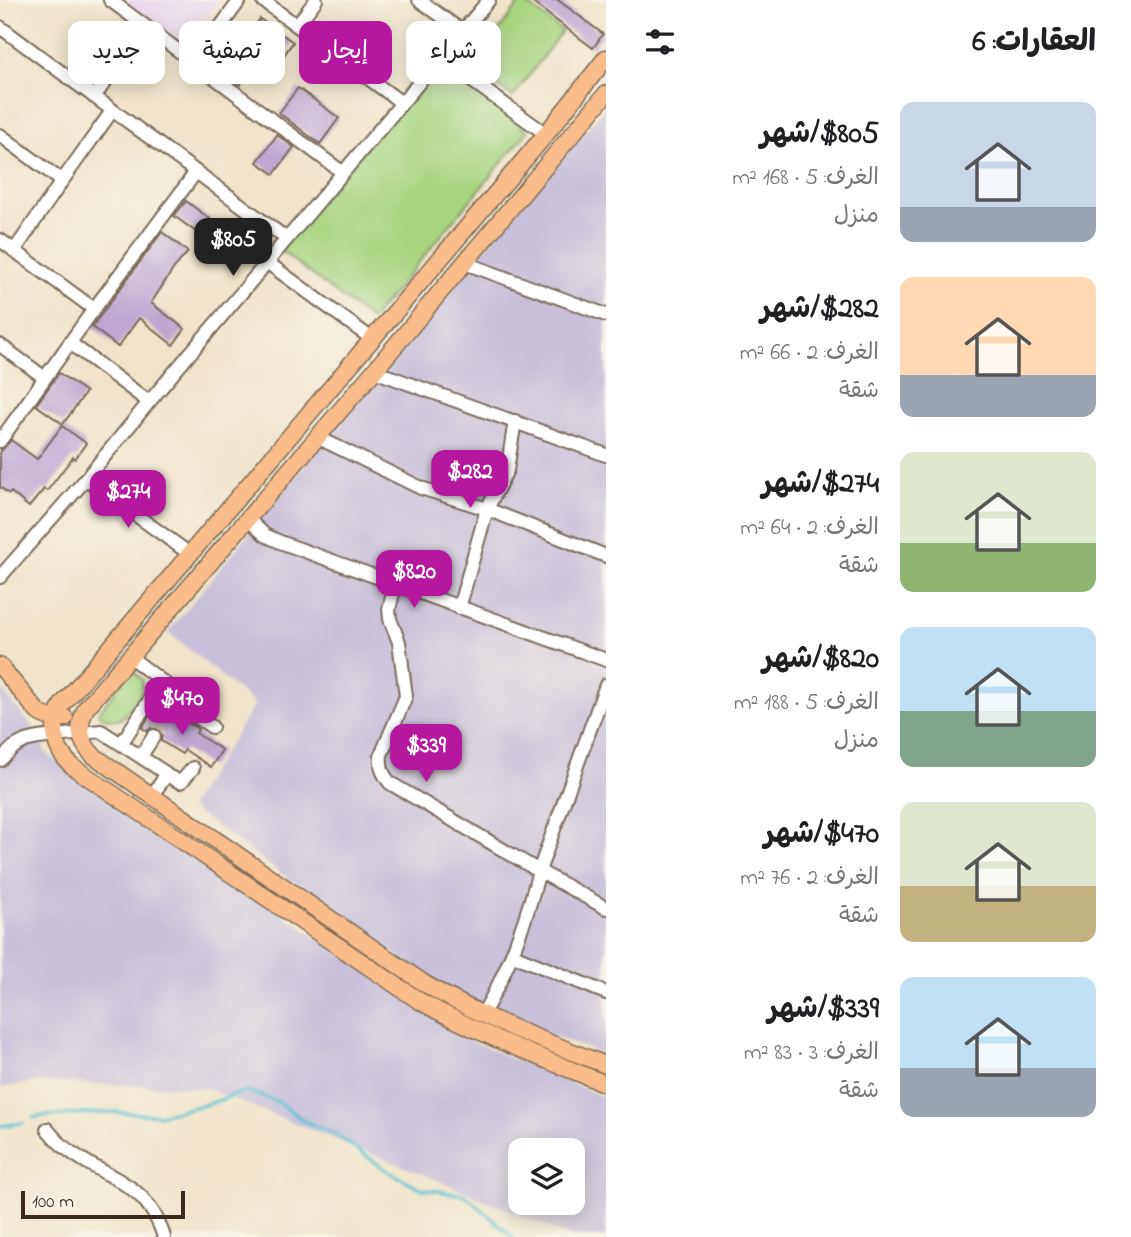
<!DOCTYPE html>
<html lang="ar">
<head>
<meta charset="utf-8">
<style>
	:root { --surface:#fff; --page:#f6f6f6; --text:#202124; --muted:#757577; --accent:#b5179e }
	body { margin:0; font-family:"Indie Flower","Playpen Sans Arabic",sans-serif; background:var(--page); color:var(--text); direction:rtl; height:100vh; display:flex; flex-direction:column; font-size:26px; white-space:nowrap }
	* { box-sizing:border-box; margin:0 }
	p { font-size:23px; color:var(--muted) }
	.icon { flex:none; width:38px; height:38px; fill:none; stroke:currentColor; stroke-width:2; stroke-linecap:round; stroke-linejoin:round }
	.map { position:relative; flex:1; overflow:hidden; direction:ltr }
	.side { display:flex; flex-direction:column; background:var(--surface); width:525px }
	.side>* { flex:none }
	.hud { position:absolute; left:21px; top:21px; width:480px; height:63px; direction:rtl; display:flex; gap:14px }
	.controls { position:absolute; left:508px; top:1138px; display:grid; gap:14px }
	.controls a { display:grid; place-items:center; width:77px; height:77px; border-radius:14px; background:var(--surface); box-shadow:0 4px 18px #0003; font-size:35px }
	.scale { position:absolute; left:21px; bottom:18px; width:164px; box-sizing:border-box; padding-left:7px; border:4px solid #3b2a1e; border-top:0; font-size:19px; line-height:24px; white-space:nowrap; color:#3b2a1e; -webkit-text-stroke:5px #f7f3e8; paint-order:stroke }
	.price { position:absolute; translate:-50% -60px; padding:0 16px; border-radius:14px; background:var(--accent); color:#fff; font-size:23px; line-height:46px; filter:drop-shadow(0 2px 4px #0008) }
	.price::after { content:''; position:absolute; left:50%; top:42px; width:21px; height:16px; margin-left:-10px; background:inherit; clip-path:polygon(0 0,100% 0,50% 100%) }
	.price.active { background:#222; color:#fff }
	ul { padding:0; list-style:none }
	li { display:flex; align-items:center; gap:21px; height:175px; padding:0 35px }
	li span { display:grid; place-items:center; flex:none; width:196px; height:140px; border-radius:14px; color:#555 }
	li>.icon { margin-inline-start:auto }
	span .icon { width:84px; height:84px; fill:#fffc; stroke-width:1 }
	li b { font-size:30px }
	h2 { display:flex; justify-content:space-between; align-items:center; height:84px; padding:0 35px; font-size:30px }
	.pill { padding:0 24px; border-radius:14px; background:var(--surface); box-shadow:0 4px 18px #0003; font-size:24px; line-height:63px }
	.pill.active { background:var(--accent); color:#fff }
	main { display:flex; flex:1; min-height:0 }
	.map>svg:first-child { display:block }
	.built { fill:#e6d3f0 }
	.industrial { fill:#c8c0d8; fill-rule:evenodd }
	.green { fill:#a8d581; stroke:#728050; stroke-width:2 }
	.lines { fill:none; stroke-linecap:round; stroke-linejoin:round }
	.stream { stroke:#56bfd2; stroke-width:3.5 }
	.building { fill:#bda7d2 }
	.minor-tunnel { stroke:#ccbfa7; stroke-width:12; stroke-dasharray:12 6; stroke-linecap:butt }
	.minor-casing { stroke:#7a6b5a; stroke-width:16 }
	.major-casing { stroke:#7a6b5a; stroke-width:19 }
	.minor { stroke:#fff; stroke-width:12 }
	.major { stroke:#f9bc8a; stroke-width:16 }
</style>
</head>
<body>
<main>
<section class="side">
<h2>العقارات: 6<svg class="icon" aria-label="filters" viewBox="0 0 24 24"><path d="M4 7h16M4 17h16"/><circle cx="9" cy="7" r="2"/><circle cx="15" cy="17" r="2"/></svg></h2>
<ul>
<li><span style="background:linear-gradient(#c9d6e8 75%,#9aa5b1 0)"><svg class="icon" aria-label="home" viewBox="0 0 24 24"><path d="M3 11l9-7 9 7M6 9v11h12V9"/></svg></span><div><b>$805/شهر</b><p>الغرف: 5 · 168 m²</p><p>منزل</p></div></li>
<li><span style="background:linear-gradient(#ffd9b3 70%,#9aa5b1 0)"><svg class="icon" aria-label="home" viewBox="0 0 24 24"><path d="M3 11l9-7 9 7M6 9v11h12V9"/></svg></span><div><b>$282/شهر</b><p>الغرف: 2 · 66 m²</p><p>شقة</p></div></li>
<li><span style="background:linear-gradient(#dfe7d0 65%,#8fb573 0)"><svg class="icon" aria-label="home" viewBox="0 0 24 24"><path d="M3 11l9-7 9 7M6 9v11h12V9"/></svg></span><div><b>$274/شهر</b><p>الغرف: 2 · 64 m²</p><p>شقة</p></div></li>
<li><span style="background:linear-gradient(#bfe0f5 60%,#7fa58c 0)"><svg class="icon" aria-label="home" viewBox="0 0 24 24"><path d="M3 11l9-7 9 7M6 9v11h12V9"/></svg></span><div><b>$820/شهر</b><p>الغرف: 5 · 188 m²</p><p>منزل</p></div></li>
<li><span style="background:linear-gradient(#dfe7d0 60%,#c2b280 0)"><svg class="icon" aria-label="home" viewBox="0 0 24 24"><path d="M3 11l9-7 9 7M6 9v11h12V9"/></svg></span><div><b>$470/شهر</b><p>الغرف: 2 · 76 m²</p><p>شقة</p></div></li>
<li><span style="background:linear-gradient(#bfe0f5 65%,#9aa5b1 0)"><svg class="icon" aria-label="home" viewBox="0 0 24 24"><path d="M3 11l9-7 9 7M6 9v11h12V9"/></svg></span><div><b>$339/شهر</b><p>الغرف: 3 · 83 m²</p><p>شقة</p></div></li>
</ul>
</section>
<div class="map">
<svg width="606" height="1237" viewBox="0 0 606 1237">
	<rect width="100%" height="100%" fill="#f7f3e8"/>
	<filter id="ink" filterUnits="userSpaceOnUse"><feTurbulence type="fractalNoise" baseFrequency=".0143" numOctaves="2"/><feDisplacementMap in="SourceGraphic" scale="14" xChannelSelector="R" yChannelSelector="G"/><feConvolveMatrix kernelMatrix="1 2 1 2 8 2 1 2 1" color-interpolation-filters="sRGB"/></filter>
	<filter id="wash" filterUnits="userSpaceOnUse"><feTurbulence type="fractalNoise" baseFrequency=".00686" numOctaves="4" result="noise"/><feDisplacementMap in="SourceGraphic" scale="28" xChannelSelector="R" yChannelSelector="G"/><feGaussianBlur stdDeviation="1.57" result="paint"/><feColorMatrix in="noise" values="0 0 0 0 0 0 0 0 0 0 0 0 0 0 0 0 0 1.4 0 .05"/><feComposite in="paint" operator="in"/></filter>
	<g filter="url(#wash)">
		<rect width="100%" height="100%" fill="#f0e4c9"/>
		<path class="built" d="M 124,0 L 219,0 L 186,44 Z"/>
		<path class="industrial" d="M 606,107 L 606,1055 L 466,1005 L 189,807 L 255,704 L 168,632 L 432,310 Z
			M 0,688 L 39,735 L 45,752 L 84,782 L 471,1041 L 606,1098 L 606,1237 L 572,1237 L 425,1175 L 206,1088 L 36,1082 L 0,1088 ZM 520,1150 L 572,1150 L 572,1202 L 520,1202 Z"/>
		<path class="green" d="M 522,0 L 562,31 L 513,97 L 472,66 Z
			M 437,60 L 528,131 L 371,320 L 280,250 Z
			M 132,670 L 142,679 L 142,693 L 121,719 L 106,719 L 98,713 Z"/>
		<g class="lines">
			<path class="stream" d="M 33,1118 L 43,1116 L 115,1112 L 159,1115 L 208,1104 L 246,1091 L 279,1102 L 304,1121 L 336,1135 L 388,1171 L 422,1189 L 465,1195 L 513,1237
				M 0,1126 L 23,1123"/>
		</g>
		<g id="blocks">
			<path class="building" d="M 529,0 L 558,0 L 603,34 L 593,48 Z
				M 260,19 L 293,42 L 275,68 L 260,58 L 240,85 L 221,71 Z
				M 298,88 L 339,118 L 320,144 L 279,113 Z
				M 277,135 L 294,147 L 274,174 L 257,162 Z
				M 186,201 L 210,219 L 199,234 L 174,216 Z
				M 162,232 L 188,252 L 174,268 L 151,303 L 185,329 L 173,345 L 139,318 L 118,347 L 92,327 Z
				M 59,373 L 86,392 L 63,424 L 36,405 Z
				M 62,426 L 86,443 L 75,459 L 73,457 L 47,491 L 44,489 L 29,507 L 11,492 L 9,494 L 0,487 L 0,452 L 11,440 L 37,459 Z
				M 158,703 L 163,706 L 161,711 L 165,718 L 170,720 L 177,716 L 198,729 L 196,733 L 222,750 L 211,767 L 185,750 L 182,754 L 161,741 L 162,733 L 158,728 L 151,728 L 147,731 L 142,728 Z"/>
		</g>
	</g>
	<g filter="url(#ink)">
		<use href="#blocks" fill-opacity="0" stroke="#7a6b5a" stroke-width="2"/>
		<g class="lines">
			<path class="minor-tunnel" d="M 154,736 L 170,711"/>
			<g class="minor-casing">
				<path id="minor" d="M 110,0 L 342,172
					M 262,0 L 402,103
					M 419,0 L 462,31
					M 297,25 L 316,0
					M 0,27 L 287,239
					M 440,58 L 546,134
					M 194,63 L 240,0
					M 94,97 L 145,27
					M 0,135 L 62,181
					M 0,240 L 94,309
					M 14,251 L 62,181 L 112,111
					M 268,263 L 372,339
					M 465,263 L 606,315
					M 70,343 L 149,402
					M 0,345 L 45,378
					M 374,371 L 606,455
					M 317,437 L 421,488 L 487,509 L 606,556
					M 0,441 L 94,309 L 196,172
					M 86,479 L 190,554
					M 247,518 L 265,535 L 280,542 L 606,660
					M 0,577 L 86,479 L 149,402 L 489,0
					M 395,585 L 389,609 L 390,619 L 399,642 L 406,696 L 381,755 C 380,767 382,773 390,783 L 539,871 L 606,908
					M 459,608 L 487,509 L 507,470 L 515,421
					M 129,656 L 177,693 L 178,699 L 170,711
					M 176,703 L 212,727
					M 121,744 L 162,681
					M 141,756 L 154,736
					M 0,760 L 14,747 L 25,741 L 38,738 L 101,731 L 164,772 L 163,780 L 152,795
					M 164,774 L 180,782 L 182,781 L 193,768
					M 513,955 L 606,993
					M 482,1015 C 509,970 526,921 539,871 L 606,685
					M 47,1129 C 52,1135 57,1141 62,1145 C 103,1181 145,1176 164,1237"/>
			</g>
			<g class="major-casing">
				<path id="major" d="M 606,58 L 546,134 L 62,705 C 49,730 54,752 76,769 L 418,1000 C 478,1034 542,1058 606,1084
					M 606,94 L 374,371 L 86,708 C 77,726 79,742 94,756 L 425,984 C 482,1018 544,1041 606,1065
					M 0,666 L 38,712 C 46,718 55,719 65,718"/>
			</g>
			<use href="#minor" class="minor"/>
			<use href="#major" class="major"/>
		</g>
	</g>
</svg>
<div class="controls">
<a><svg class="icon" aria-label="layers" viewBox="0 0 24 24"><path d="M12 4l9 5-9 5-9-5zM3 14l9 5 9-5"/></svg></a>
</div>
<div class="scale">100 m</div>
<b class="price active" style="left:233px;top:278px">$805</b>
<b class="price" style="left:470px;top:510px">$282</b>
<b class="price" style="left:128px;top:530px">$274</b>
<b class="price" style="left:414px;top:610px">$820</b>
<b class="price" style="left:182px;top:737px">$470</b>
<b class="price" style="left:426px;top:784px">$339</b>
<div class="hud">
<a class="pill">شراء</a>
<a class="pill active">إيجار</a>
<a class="pill">تصفية</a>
<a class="pill">جديد</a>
</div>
</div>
</main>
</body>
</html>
